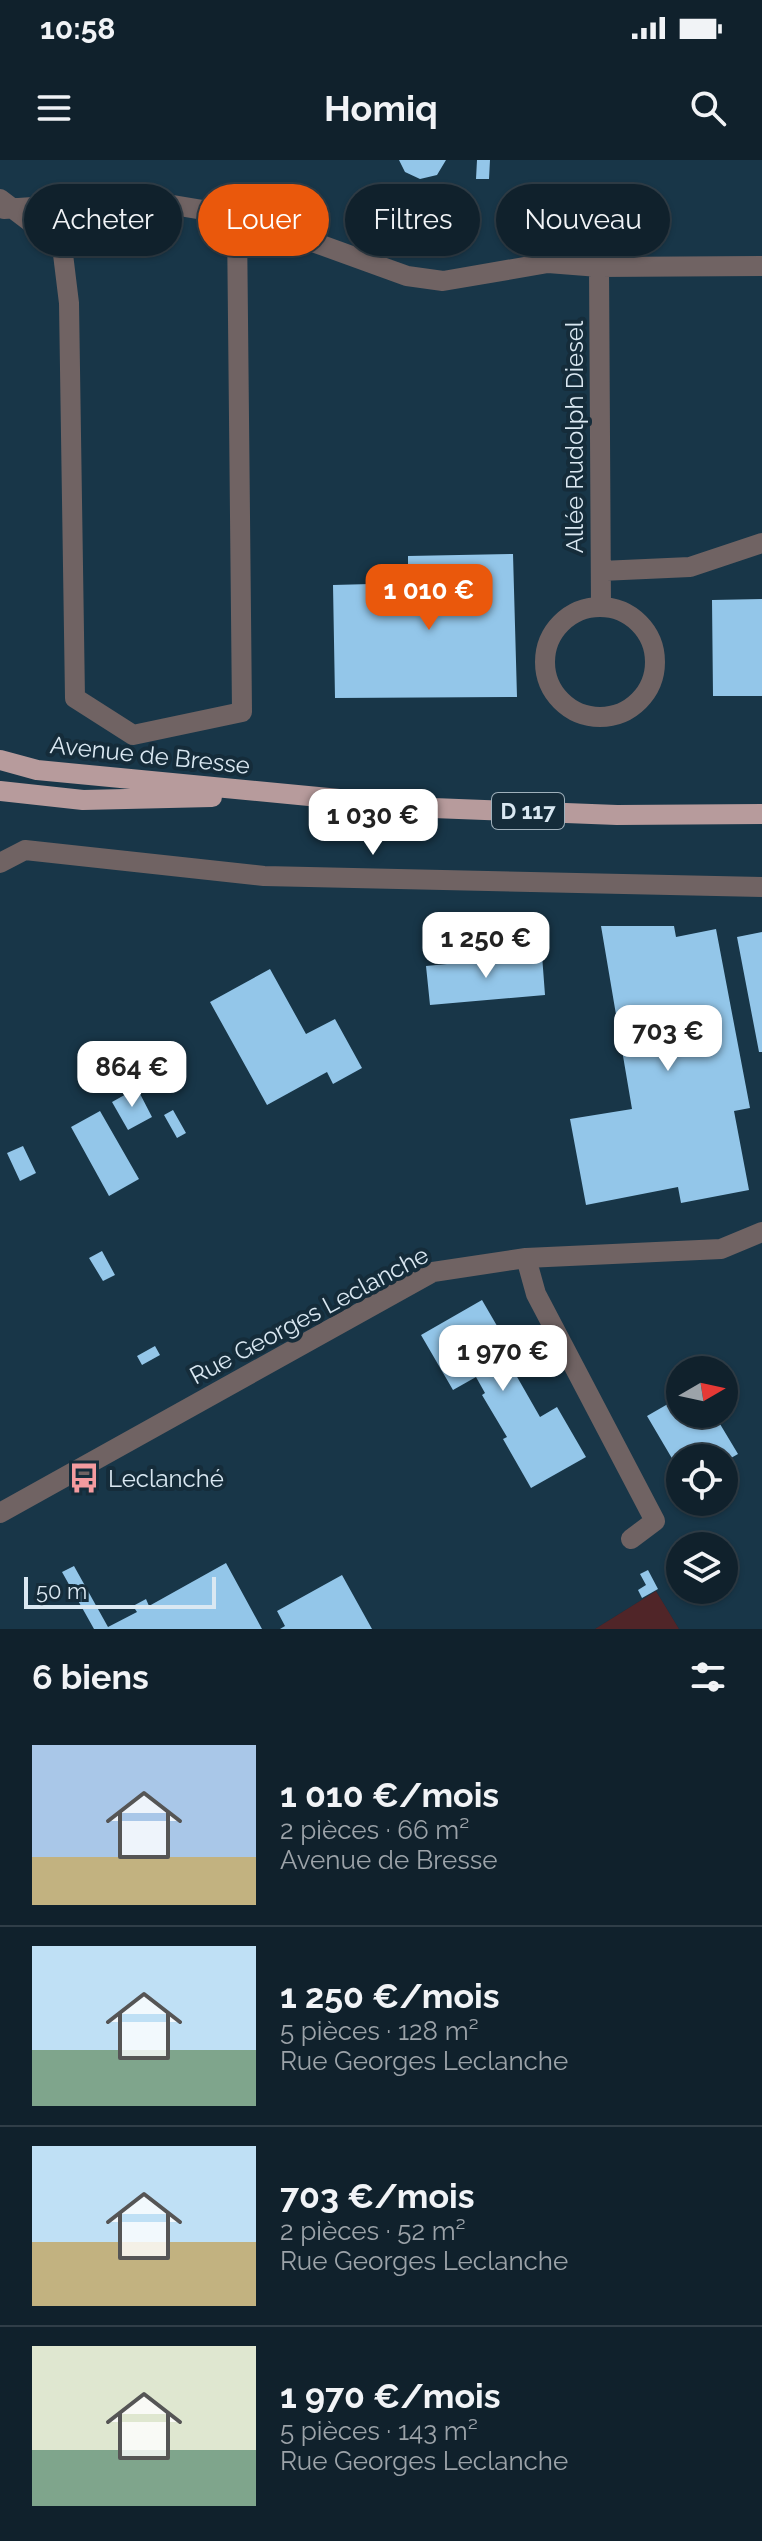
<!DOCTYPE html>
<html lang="fr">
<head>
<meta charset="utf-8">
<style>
	:root { --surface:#10212c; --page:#1e2e38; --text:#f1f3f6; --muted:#9ca3a9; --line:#303e48; --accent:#ea580c }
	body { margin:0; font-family:Raleway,sans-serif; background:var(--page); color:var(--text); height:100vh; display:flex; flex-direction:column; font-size:30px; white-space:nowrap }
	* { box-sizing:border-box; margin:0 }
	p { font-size:26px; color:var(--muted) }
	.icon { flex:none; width:44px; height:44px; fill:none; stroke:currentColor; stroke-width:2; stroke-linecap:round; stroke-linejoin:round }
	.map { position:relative; height:1469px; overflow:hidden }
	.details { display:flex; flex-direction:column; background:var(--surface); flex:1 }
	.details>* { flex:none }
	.hud { position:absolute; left:24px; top:24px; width:714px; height:72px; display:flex; gap:16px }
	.needle { width:52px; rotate:81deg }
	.buttons { position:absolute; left:666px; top:1196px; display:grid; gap:16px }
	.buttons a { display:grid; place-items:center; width:72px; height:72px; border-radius:50%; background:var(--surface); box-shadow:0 2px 6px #0004,0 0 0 2px var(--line); font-size:40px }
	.scale { position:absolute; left:24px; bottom:20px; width:192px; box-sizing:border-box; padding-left:8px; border:4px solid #dae8f2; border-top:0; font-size:22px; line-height:28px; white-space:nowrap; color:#dae8f2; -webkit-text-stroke:6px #152c3a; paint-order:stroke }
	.price { position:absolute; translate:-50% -68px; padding:0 18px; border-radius:16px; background:#fff; color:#222; font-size:26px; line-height:52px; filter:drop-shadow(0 2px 4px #0008) }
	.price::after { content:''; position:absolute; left:50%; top:48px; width:24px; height:18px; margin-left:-12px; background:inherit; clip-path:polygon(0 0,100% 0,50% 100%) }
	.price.on { background:var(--accent); color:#fff }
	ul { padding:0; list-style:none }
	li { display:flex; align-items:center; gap:24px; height:200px; padding:0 32px }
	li+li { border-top:2px solid var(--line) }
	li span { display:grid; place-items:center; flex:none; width:224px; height:160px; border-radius:0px; color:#555 }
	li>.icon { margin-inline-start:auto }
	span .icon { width:96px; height:96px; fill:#fffc; stroke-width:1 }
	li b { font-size:34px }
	h2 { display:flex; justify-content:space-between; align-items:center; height:96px; padding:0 32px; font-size:34px }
	.chip { padding:0 28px; border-radius:36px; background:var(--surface); box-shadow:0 2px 6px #0004,0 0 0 2px var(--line); font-size:28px; line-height:72px }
	.chip.on { background:var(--accent); color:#fff }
	.status { display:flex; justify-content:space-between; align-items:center; height:56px; padding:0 40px; background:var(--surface); direction:ltr }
	.status svg { height:22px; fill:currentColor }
	header { display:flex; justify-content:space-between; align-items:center; height:104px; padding:0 32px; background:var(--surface); font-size:36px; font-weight:700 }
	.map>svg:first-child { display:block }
	.built { fill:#183648; fill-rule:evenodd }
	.green { fill:#502528 }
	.building { fill:#93c6e9 }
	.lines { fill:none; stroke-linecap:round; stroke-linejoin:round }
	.minor { stroke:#706363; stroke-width:20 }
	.major { stroke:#b79b9c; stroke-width:20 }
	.labels { text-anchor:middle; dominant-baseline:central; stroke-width:8; stroke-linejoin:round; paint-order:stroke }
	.shield { fill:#152c3a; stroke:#9fb0bb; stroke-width:2 }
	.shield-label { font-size:22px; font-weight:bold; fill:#dae8f2 }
	.street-label { font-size:24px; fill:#dae8f2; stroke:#152c3a }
	.poi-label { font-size:24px; fill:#dae8f2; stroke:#152c3a; text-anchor:start }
</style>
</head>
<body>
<div class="status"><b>10:58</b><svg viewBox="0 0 49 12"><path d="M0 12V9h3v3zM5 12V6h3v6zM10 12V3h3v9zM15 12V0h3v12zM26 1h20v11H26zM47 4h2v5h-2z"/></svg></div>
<header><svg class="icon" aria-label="menu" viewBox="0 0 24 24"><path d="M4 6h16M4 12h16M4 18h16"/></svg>Homiq<svg class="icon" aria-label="search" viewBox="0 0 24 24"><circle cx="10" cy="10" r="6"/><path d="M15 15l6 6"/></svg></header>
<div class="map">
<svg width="762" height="1469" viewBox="0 0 762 1469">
	<rect width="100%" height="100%" fill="#152c3a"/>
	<path class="built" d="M 0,0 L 762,0 L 762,1469 L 679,1469 L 656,1431 L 595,1469 L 0,1469 ZM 680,1210 L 724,1210 L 724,1254 L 680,1254 ZM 680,1298 L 724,1298 L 724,1342 L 680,1342 ZM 680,1386 L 724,1386 L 724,1430 L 680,1430 Z"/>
	<path class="green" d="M 656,1431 L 679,1469 L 595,1469 Z"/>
	<path class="building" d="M 399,0 L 446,0 L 437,15 L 420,19 L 405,12 Z
		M 477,0 L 490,0 L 489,19 L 476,19 Z
		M 513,394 L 517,537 L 335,538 L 333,425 L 408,423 L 408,396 Z
		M 762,439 L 762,536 L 713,536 L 712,440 Z
		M 601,766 L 674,766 L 676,777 L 716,769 L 750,948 L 734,951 L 749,1030 L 681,1043 L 678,1027 L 586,1045 L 570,959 L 632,949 Z
		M 762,772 L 762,892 L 759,892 L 737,777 Z
		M 542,795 L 545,835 L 430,845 L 426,806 Z
		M 270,809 L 306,874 L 335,859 L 362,908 L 333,924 L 327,912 L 267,945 L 210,842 Z
		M 137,928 L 152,957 L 128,970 L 112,942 Z
		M 173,950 L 186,973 L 177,978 L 164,955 Z
		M 100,951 L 139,1019 L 109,1036 L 71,967 Z
		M 23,986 L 36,1013 L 20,1021 L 7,993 Z
		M 102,1091 L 115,1115 L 103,1121 L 89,1098 Z
		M 482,1140 L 514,1195 L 503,1201 L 512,1217 L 516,1215 L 540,1257 L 557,1247 L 586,1297 L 531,1328 L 503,1279 L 507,1277 L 482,1235 L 485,1233 L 476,1217 L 453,1230 L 421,1175 Z
		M 155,1186 L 160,1195 L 142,1205 L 137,1196 Z
		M 680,1237 L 680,1254 L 714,1254 L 738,1294 L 724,1302 L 724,1298 L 680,1298 L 680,1312 L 647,1256 Z
		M 226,1403 L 262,1469 L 94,1469 L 62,1412 L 74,1406 L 108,1467 L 137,1452 L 133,1446 L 146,1439 L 149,1446 Z
		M 648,1410 L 658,1429 L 642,1438 L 638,1430 L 646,1425 L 640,1414 Z
		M 342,1415 L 372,1469 L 280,1469 L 285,1466 L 277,1451 Z"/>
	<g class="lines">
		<path class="minor" d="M 0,39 L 62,86 L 69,143 L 75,538 L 133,575 L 242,552 L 237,62
			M 4,49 L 91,43 L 161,43 L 209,51 L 237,62 L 299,77 L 407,116 L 443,121 L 548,103 L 599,107 L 762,106
			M 599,107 L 601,446
			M 601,411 L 690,407 L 762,383
			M545 502a55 55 0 1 1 110 0a55 55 0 1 1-110 0Z
			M 0,703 L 25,690 L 264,716 L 762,727
			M 526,1098 L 536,1134 L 655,1361 L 631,1379
			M 0,1353 L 433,1112 L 526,1098 L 721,1089 L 762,1072"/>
		<path class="major" d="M 0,600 L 37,610 L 433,648 L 617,655 L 762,654
			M 0,631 L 83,640 L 212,637"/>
	</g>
	<defs>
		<g id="bus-bare" transform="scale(2.4)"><path d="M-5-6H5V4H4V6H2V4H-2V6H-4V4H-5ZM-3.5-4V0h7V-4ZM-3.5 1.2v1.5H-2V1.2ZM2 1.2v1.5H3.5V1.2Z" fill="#f49b9f" stroke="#152c3a" stroke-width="2.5" paint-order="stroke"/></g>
	</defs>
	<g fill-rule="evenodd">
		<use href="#bus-bare" x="84" y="1318"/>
	</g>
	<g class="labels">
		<rect class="shield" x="492" y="633" width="72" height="36" rx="6"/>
		<g class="shield-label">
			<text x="528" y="651">D 117</text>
		</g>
		<g class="street-label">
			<text transform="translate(574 277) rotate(-90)">Allée Rudolph Diesel</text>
			<text transform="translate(150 595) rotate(6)">Avenue de Bresse</text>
			<text transform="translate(309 1155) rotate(-28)">Rue Georges Leclanche</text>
		</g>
		<g class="poi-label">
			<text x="108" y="1318">Leclanché</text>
		</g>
	</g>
</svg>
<div class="buttons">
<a><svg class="needle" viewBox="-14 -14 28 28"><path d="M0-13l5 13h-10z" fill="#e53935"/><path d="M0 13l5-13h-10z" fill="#9ca3a9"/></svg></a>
<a><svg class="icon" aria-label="locate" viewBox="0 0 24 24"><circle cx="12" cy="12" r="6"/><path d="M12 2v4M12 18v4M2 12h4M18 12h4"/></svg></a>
<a><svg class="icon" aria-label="layers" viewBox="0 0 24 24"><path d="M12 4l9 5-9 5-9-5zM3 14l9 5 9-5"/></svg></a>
</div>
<div class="scale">50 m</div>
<b class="price on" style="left:429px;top:472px">1 010 €</b>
<b class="price" style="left:373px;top:697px">1 030 €</b>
<b class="price" style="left:486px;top:820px">1 250 €</b>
<b class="price" style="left:668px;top:913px">703 €</b>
<b class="price" style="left:132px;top:949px">864 €</b>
<b class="price" style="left:503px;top:1233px">1 970 €</b>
<div class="hud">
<a class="chip">Acheter</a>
<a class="chip on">Louer</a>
<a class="chip">Filtres</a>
<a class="chip">Nouveau</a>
</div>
</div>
<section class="details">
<h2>6 biens<svg class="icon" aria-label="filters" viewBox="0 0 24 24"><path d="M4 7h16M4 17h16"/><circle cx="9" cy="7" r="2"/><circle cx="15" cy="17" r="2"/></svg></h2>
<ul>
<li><span style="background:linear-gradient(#a9c7e8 70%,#c2b280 0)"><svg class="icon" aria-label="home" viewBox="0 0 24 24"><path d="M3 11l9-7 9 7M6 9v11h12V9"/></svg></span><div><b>1 010 €/mois</b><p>2 pièces · 66 m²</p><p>Avenue de Bresse</p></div></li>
<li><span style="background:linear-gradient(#bfe0f5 65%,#7fa58c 0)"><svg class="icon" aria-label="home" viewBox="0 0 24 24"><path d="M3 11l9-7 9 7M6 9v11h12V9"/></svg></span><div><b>1 250 €/mois</b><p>5 pièces · 128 m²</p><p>Rue Georges Leclanche</p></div></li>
<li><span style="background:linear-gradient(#bfe0f5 60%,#c2b280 0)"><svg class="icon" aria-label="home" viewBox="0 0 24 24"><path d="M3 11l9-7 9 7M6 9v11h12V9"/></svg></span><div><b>703 €/mois</b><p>2 pièces · 52 m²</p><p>Rue Georges Leclanche</p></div></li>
<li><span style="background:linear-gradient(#dfe7d0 65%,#7fa58c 0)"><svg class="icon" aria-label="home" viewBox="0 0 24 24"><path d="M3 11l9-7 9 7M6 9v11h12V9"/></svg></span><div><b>1 970 €/mois</b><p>5 pièces · 143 m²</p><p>Rue Georges Leclanche</p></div></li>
</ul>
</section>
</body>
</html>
